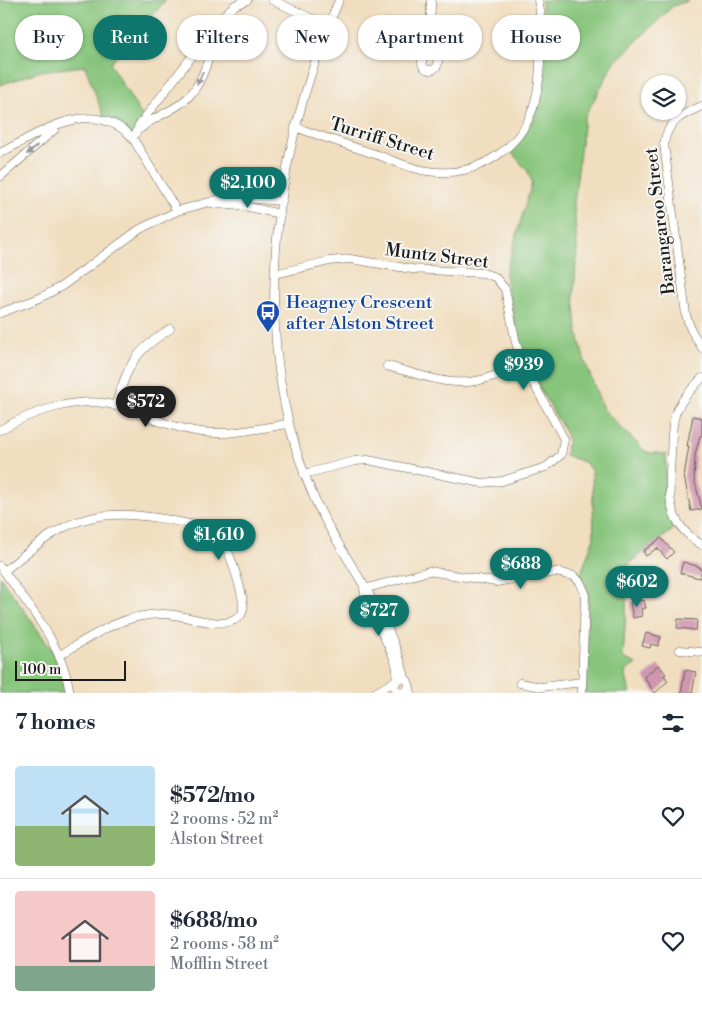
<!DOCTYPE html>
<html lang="en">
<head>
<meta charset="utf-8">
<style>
	:root { --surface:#fff; --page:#f2f2f3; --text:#1f2937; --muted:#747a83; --line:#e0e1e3; --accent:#0f766e }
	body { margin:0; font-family:"Libre Bodoni",serif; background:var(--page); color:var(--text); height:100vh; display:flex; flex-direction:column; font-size:19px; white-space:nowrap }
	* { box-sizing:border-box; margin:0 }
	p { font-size:16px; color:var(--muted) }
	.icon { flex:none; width:28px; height:28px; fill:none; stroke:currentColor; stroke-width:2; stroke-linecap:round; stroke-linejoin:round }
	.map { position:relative; height:693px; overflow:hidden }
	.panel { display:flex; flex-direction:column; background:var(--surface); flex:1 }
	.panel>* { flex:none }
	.banner { position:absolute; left:15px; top:15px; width:672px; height:45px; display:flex; gap:10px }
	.controls { position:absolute; left:641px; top:75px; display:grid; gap:10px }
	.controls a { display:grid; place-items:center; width:45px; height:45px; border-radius:50%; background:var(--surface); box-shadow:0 1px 4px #0004; font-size:25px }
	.scale { position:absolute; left:15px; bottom:12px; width:111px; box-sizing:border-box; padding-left:5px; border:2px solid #1c1c1c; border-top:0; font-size:14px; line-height:18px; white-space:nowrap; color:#1c1c1c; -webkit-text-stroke:4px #f6f6f2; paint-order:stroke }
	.price { position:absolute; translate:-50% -42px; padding:0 11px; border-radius:18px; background:var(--accent); color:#fff; font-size:16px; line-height:32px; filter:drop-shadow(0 1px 2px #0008) }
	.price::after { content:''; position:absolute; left:50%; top:30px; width:15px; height:11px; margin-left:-8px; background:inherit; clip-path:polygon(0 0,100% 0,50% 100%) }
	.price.active { background:#222; color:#fff }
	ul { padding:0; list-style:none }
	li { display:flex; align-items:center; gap:15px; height:125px; padding:0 15px }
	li+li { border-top:1px solid var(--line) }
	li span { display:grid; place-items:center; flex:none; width:140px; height:100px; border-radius:5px; color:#555 }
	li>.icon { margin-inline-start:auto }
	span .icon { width:60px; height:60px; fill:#fffc; stroke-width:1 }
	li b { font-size:21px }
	h2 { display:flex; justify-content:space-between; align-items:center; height:60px; padding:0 15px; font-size:21px }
	.tag { padding:0 18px; border-radius:22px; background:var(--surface); box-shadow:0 1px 4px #0004; font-size:18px; line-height:45px }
	.tag.active { background:var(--accent); color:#fff }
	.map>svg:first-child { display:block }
	.green { fill:#87c57b; stroke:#52704c }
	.building { fill:#cf96b0 }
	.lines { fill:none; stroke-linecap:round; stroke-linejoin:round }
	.minor-casing { stroke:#676055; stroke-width:9 }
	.minor { stroke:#fff; stroke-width:8 }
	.oneway { fill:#999 }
	.labels { text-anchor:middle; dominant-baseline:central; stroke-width:4; stroke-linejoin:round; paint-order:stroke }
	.street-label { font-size:18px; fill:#1c1c1c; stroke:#f6f6f2 }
	.transit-label { font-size:18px; fill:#164399; stroke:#f6f6f2; text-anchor:start }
</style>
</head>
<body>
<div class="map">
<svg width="702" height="693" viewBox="0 0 702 693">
	<rect width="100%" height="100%" fill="#f6f6f2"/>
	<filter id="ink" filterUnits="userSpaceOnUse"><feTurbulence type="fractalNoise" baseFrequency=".02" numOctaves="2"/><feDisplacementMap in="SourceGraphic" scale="10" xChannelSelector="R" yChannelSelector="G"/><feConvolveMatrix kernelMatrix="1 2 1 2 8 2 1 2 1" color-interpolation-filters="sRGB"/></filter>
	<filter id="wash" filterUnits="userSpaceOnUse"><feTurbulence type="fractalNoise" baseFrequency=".0096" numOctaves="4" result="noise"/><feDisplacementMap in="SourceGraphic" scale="20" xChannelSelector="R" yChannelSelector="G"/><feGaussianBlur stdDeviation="1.12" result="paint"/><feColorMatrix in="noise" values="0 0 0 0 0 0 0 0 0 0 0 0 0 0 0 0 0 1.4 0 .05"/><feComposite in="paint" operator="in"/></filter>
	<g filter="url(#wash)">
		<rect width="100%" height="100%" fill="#f1dec0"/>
		<path class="green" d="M 0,0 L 166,0 L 110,64 L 144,119 L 132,137 L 105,120 L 85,66 L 41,71 L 0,85 Z
			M 541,0 L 690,0 L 673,6 L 614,63 L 584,118 L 574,203 L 577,248 L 574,296 L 577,329 L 584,359 L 603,409 L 646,452 L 666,454 L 665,498 L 674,529 L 629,563 L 623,658 L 636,664 L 625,672 L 630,693 L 586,693 L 588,591 L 580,576 L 594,537 L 592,472 L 586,463 L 565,455 L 568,441 L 565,431 L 542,393 L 525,357 L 518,338 L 505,275 L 532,182 L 527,170 L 510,151 C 540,119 542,91 543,50 C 543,33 544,17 541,0 Z
			M 0,576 L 54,653 L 65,693 L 0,693 Z"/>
		<g id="blocks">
			<path class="building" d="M 693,416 L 702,418 L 702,436 L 700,436 L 695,455 L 694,479 L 702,509 L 691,511 L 684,476 L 689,446 L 687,446 Z
				M 661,538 L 674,552 L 667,559 L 657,548 L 646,556 L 643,551 Z
				M 683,562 L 700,567 L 699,569 L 702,570 L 700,578 L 680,573 Z
				M 658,572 L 664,573 L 662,581 L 665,582 L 664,589 L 630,583 L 632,573 L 656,578 Z
				M 644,600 L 646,608 L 641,609 L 642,616 L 633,618 L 630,602 Z
				M 678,619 L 697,620 L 696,630 L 677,628 Z
				M 646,633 L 661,637 L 658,646 L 651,644 L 650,648 L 642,646 Z
				M 658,665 L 666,674 L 664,675 L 668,681 L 655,693 L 644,677 Z
				M 685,670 L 696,672 L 692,693 L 681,693 Z"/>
		</g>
	</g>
	<g filter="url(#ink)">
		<use href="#blocks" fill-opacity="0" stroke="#676055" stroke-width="1"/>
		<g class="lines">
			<g class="minor-casing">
				<path id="minor" d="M 272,0 L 328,26
					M 339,0 C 273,154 245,342 315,500 C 343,561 390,612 405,678
					M 430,54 L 431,0
					M422 62a8 8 0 1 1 16 0a8 8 0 1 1-16 0Z
					M 702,106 C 683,114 667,121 664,144 L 686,315 L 691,330 L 702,348
					M 295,127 C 323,137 350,146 378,155 C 394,161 411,169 428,171 C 476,179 524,148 535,101 C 543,73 539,40 540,11 L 538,0
					M 141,128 C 154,117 171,112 184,101 C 206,83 209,50 220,25
					M 136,133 L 139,125 L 223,16 L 235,5 L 247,0
					M 0,153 C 42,132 90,96 132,137 L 177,211
					M 0,177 L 55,129
					M 211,203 L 249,207 L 280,214
					M 275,274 L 329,261 L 350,259 L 412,269 L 483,273 L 495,277 L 505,289 L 516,343 L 523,364 L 564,439 L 561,455 L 546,467 L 502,481 L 482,483 L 368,460 L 355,461 L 304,474
					M 0,313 L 40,298 L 62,286 L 140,229 L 177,211 L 227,197 L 282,201
					M 387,366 C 412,372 441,384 467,382 C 487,381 505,371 523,364
					M 702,378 C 692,389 682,398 676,412 C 671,425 672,440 671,454 C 669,493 664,522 702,545
					M 115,406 C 129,365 132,353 170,329
					M 0,430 C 32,411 80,395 117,406 C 144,415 172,428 201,432 C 229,436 260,428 288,424
					M 0,566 C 28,605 63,644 70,693
					M 4,571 C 21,558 37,543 56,532 C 104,502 158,518 210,528 L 219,533 L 224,539 C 228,553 250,604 241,615 C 226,633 186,614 165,614 C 124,613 93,635 60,655
					M 364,589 L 429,571 L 496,582 L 556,572 L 574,576 L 580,582 L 585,593 L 582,693
					M 364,589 L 366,599 L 394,658 L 397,668 L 396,680
					M 680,650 L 702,652
					M 520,683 L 541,687 L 582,682
					M 409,685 L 407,690 L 402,693 L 397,691 L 394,686 L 398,679 L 405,678 C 410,682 410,688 411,693
					M 375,693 L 395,681"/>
			</g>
			<use href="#minor" class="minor"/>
		</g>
		<defs><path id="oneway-solid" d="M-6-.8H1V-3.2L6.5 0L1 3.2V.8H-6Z" transform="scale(1.25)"/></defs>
		<g class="oneway">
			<use href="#oneway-solid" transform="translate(200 78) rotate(113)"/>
			<use href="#oneway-solid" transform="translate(32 150) rotate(139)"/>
		</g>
	</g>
	<defs>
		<g id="bus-pin" transform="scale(1.25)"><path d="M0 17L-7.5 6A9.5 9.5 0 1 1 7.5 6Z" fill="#1a4fb4" stroke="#f6f6f2"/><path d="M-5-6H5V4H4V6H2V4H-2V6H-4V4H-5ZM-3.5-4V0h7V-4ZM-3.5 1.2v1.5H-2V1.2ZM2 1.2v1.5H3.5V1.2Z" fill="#fff"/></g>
	</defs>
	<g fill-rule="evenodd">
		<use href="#bus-pin" x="268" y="312"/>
	</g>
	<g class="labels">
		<g class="street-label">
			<text transform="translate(382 139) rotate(17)">Turriff Street</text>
			<text transform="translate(660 221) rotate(-97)">Barangaroo Street</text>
			<text transform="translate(437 256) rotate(7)">Muntz Street</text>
		</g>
		<g class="transit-label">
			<text x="286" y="302">Heagney Crescent<tspan x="286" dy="21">after Alston Street</tspan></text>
		</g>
	</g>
</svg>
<div class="controls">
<a><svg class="icon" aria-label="layers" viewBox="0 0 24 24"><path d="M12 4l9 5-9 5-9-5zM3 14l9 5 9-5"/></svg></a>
</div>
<div class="scale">100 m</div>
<b class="price" style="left:248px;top:209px">$2,100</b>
<b class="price" style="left:524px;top:391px">$939</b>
<b class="price active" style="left:146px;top:428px">$572</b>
<b class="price" style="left:219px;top:561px">$1,610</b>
<b class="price" style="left:521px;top:590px">$688</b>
<b class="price" style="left:637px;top:608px">$602</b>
<b class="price" style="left:379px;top:637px">$727</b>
<div class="banner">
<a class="tag">Buy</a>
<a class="tag active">Rent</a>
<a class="tag">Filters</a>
<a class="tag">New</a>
<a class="tag">Apartment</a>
<a class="tag">House</a>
</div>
</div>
<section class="panel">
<h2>7 homes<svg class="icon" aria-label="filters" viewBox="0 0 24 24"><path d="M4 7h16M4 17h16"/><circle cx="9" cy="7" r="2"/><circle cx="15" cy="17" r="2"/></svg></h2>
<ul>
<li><span style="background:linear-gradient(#bfe0f5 60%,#8fb573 0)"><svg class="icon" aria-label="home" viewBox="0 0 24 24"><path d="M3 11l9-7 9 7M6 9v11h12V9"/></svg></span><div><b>$572/mo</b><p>2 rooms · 52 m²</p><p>Alston Street</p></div><svg class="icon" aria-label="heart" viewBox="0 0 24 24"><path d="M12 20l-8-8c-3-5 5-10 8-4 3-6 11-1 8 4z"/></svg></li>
<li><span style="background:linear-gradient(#f6c9c9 75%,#7fa58c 0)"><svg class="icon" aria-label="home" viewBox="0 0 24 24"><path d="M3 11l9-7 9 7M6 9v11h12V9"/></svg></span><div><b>$688/mo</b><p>2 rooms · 58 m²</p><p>Mofflin Street</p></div><svg class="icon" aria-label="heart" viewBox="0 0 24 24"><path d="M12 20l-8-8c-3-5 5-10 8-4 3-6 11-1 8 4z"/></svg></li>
</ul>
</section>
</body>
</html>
